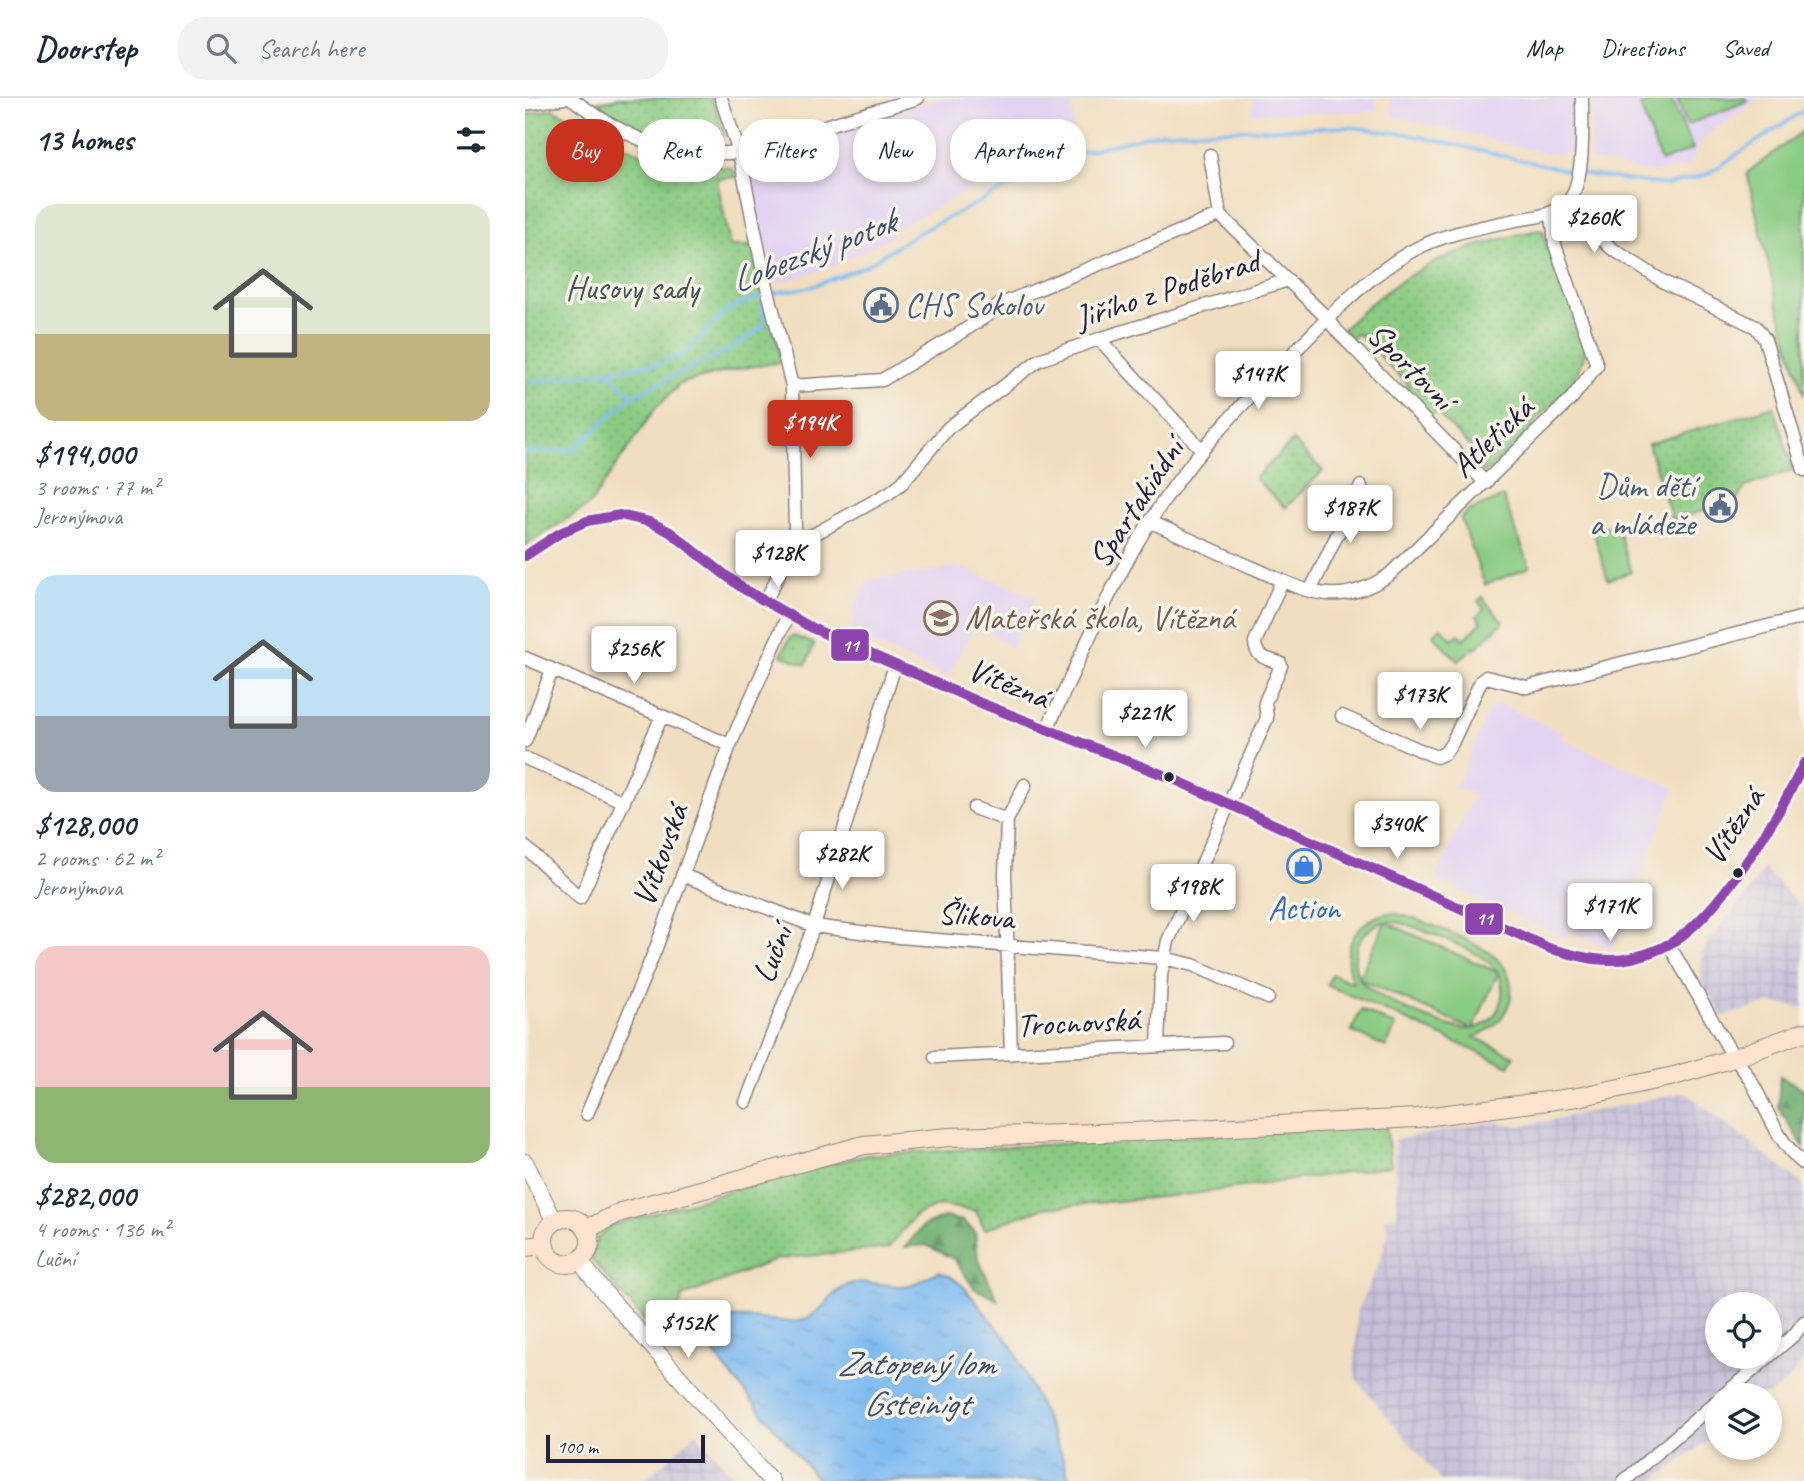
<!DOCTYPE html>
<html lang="en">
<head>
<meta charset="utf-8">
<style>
	:root { --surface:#fff; --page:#f2f2f3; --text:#1f2937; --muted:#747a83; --line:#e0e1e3; --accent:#c8321e }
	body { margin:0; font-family:Caveat,sans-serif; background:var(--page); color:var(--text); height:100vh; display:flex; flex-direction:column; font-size:26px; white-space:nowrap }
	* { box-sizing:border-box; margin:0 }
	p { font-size:23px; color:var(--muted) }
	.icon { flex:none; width:38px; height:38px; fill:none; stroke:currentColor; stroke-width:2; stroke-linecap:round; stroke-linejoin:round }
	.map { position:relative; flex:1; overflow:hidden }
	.drawer { display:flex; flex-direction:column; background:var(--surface); width:525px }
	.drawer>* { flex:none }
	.banner { position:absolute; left:21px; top:21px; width:665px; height:63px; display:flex; gap:14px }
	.fabs { position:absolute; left:1180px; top:1194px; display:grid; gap:14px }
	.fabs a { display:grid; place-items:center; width:77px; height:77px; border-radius:50%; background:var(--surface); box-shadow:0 4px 10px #0003; font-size:35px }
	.scale { position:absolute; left:21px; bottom:18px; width:159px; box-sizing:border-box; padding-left:7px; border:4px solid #22223b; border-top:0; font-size:19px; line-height:24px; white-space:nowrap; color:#22223b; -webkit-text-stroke:5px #f7f3e8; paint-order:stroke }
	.price { position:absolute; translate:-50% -60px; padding:0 16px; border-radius:7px; background:#fff; color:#222; font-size:23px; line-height:46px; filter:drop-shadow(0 2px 4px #0008) }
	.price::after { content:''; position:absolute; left:50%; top:42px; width:21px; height:16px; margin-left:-10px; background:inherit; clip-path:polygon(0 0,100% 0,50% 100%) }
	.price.selected { background:var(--accent); color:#fff }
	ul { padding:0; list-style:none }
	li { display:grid; align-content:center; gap:14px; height:371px; padding:0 35px }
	li span { display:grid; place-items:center; height:217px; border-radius:21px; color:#555 }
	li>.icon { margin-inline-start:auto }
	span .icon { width:126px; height:126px; fill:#fffc; stroke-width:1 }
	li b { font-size:30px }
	h2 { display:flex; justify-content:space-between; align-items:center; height:84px; padding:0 35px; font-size:30px }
	.tag { padding:0 24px; border-radius:28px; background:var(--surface); box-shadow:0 4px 10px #0003; font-size:24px; line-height:63px }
	.tag.selected { background:var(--accent); color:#fff }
	header { display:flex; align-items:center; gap:42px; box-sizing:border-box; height:98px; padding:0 35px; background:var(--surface); border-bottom:2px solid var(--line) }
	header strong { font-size:33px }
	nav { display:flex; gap:38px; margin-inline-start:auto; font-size:24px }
	.search { width:490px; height:63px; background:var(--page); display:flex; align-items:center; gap:18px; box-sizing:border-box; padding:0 24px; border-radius:28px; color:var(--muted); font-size:26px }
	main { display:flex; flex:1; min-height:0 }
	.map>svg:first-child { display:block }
	.built { fill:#e3d3f2 }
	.industrial { fill:url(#industrial-grid); fill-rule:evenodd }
	.grass { fill:url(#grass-dots); stroke:#56775f; stroke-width:2 }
	.forest { fill:url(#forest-firs); stroke:#496956; stroke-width:2 }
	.garden { fill:#8bcc83; stroke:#56775f; stroke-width:2; fill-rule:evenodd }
	.water { fill:url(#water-ripples); stroke:#516f96; stroke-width:2 }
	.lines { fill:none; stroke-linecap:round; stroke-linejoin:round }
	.stream { stroke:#80bcf2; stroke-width:3.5 }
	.minor-casing { stroke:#8a807e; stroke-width:15 }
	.tertiary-casing { stroke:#8a807e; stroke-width:18 }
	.secondary-casing { stroke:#8a807e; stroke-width:20 }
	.minor { stroke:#fff; stroke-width:12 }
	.tertiary { stroke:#fff; stroke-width:16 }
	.secondary { stroke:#fde4d0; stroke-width:18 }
	.bus-1-casing { stroke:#f7f3e8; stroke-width:16 }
	.bus-1 { stroke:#8e44ad; stroke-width:10 }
	.bus-dot { fill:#22223b; stroke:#f7f3e8; stroke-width:2.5 }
	.labels { text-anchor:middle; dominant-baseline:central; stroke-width:7; stroke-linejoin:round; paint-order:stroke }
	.park-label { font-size:33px; fill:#425551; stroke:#f7f3e8 }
	.street-label { font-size:33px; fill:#22223b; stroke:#f7f3e8 }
	.service-label { font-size:33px; fill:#4e5e75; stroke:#f7f3e8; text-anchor:start }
	.education-label { font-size:33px; fill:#785e54; stroke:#f7f3e8; text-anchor:start }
	.shop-label { font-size:33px; fill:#366cbe; stroke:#f7f3e8 }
	.water-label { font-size:35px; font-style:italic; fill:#3e5072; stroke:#f7f3e8 }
	.line-badge { stroke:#f7f3e8; stroke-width:2.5 }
	.badge-label { font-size:19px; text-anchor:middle; font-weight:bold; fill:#fff }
</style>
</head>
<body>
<header>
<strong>Doorstep</strong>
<div class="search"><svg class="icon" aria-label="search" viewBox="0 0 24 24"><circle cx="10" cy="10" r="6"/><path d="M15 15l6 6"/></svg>Search here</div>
<nav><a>Map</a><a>Directions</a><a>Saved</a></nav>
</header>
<main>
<section class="drawer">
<h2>13 homes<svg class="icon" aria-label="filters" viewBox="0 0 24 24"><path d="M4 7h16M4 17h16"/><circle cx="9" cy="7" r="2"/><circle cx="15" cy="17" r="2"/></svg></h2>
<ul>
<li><span style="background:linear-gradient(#dfe7d0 60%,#c2b280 0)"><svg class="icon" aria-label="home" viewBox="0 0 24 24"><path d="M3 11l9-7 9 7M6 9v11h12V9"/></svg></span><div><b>$194,000</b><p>3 rooms · 77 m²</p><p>Jeronýmova</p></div></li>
<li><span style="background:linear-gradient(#bfe0f5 65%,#9aa5b1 0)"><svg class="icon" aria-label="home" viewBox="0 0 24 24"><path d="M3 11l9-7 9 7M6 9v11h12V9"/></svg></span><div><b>$128,000</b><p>2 rooms · 62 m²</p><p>Jeronýmova</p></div></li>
<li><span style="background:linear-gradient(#f6c9c9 65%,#8fb573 0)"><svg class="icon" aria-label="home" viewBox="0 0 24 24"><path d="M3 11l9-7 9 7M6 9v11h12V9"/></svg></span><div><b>$282,000</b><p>4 rooms · 136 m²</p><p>Luční</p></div></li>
</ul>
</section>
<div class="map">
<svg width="1279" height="1383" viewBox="0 0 1279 1383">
	<defs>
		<pattern id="industrial-grid" width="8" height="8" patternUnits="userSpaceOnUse" patternTransform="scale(1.75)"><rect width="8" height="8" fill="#c6c0da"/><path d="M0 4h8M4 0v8" fill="none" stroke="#aaa5bc"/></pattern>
		<pattern id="grass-dots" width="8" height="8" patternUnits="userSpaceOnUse" patternTransform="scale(1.75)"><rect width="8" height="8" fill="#8bcc83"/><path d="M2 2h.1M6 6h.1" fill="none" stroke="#78af72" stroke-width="1.8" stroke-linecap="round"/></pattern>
		<pattern id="forest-firs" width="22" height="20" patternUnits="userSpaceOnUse" patternTransform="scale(1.75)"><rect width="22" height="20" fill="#70b071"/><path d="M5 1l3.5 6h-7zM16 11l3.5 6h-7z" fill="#5c8f5e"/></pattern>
		<pattern id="water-ripples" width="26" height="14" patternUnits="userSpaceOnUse" patternTransform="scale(1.75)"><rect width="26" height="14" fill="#80bcf2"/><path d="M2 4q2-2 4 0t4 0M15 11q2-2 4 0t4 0" fill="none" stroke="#6ea1d0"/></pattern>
	</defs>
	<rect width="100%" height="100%" fill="#f7f3e8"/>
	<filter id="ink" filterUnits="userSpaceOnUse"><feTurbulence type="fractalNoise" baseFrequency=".0143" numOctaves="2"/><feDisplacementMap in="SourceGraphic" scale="14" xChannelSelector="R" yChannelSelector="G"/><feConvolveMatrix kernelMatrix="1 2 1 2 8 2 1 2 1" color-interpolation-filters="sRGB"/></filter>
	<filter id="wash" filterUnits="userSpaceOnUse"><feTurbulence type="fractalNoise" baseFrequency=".00686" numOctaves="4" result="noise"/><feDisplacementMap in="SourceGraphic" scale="28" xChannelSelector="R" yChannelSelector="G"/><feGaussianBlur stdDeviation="1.57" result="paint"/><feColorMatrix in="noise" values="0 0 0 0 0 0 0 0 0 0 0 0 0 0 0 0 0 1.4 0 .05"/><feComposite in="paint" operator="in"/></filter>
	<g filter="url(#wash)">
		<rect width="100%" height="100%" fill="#f1dec0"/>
		<path class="built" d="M 415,0 L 546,0 L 549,36 L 367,133 L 368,138 L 308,168 L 251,186 L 220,67 L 221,62 L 225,58 Z
			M 728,0 L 851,0 L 851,13 L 727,16 Z
			M 866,0 L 1050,0 L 1052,17 L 1049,51 L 1037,57 L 1025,56 L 867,18 Z
			M 1067,0 L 1235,0 L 1178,40 L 1165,68 L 1129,75 L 1066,62 Z
			M 434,469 L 511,498 L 488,550 L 451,526 L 423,579 L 324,535 L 332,514 L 328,512 L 342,482 Z
			M 974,606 L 1038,635 L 1036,641 L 1150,690 L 1087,850 L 1044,833 L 1040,840 L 910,781 L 949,697 L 931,689 L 965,610 Z"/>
		<path class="industrial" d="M 1238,770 L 1279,812 L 1279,910 L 1247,905 L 1198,918 L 1177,884 L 1176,855 L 1228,787 Z
			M 1160,994 L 1279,1087 L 1279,1261 L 1263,1283 L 1244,1297 L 1192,1297 L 1192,1336 L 1128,1383 L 916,1383 L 832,1282 L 829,1273 L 833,1212 L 854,1165 L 864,1133 L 860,1120 L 872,1118 L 869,1042 L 968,1024 L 996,1028 ZM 1192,1206 L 1244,1206 L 1244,1258 L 1192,1258 Z
			M 171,1335 L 213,1383 L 118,1383 L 154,1351 Z"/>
		<path class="grass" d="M 94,0 L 187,0 L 200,37 L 194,42 C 155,43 101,36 73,4 Z
			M 27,11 C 60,25 98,52 131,60 C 156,67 182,67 207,70 L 211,79 L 192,81 L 205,148 L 226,148 L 258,264 L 212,271 L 156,285 L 130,311 L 65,406 L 0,448 L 0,17 Z
			M 1015,132 L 1018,133 L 1022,149 L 1026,149 L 1060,246 C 1061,280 1029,303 1007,326 L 1008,329 L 964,372 L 958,374 L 945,361 L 951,355 L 911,314 L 904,320 L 879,294 L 884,288 L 832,235 L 826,241 L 817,232 C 863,185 909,158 973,142 C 987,138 1001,134 1015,132 Z
			M 1249,308 L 1268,372 L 1220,389 L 1211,403 L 1147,422 L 1123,346 Z
			M 768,343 L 798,373 L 760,410 L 730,380 Z
			M 269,538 L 289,546 L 281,567 L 256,557 L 265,539 Z
			M 861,1027 L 866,1068 L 667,1096 L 518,1110 L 460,1131 L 451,1113 L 414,1107 L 391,1117 L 363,1150 L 253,1161 L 158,1198 L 139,1245 L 66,1161 L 72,1140 L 87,1127 L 286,1070 L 343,1057 Z"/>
		<path class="forest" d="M 1255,978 L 1279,991 L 1279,1049 L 1253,1009 Z
			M 419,1119 L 438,1123 L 450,1134 L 453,1161 L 473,1202 L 449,1190 L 429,1161 L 401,1147 L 380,1149 L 398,1128 Z"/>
		<path class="garden" d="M 1135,0 L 1146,0 L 1168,51 L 1136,64 L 1115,8 Z
			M 1152,0 L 1220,0 L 1222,3 L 1162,27 Z
			M 1279,32 L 1279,298 L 1254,212 L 1222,75 Z
			M 978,399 L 1005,469 L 960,487 L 936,421 L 943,413 Z
			M 1091,425 L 1106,474 L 1083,482 L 1068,433 Z
			M 957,499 L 978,524 L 950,551 L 949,549 L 933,563 L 908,537 L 916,529 L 927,541 L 934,536 L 939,541 L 957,524 L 952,518 L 959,511 L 953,503 Z
			M 863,815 C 884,815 958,846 973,862 C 1001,891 981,927 949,939 L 989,958 L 984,968 L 802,887 L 807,876 L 828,885 C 814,853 829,823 863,815 ZM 864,823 C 881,823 946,851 961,862 C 966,865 969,869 972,874 L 860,824 ZM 859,824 L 860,825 L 834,880 C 823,856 834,832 859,824 ZM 973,875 C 984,898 973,924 948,931 ZM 835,881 L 946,931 L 947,931 C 926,934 845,899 835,881 Z
			M 836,912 L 871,928 L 861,949 L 826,933 Z"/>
		<path class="water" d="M 414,1174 L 427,1179 L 439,1189 L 488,1249 L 537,1357 L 545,1383 L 294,1383 L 199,1269 L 178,1239 C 184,1206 249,1226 272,1223 C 297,1220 303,1194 325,1186 C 341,1181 362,1189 379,1188 C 392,1187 401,1178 414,1174 Z"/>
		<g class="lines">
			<path class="stream" d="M 1058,76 L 1140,87 L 1181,77 L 1279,12
				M 248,195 L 286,189 L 340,168 L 393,135 L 549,56 L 638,34 L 824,29 L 882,36 L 1050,74
				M 82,273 L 107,298 L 205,251 L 239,228 L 237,198
				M 0,285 L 136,265 L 163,253 L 203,211 L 240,197
				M 0,354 L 48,352 L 107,298"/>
		</g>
	</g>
	<g filter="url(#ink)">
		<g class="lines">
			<g class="minor-casing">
				<path id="minor" d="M 46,0 C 100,40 145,61 214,54 L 393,0
					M 196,0 L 214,54 L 238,173 L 267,288 L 270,434 L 268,448 L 240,504
					M 1057,0 C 1057,29 1061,85 1041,107 L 1086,150 L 1139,184 L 1231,229 L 1240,242 L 1279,372
					M 0,6 L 39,0
					M 685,57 L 695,117 L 803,221 L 812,233 L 961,385
					M 574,241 L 677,352
					M 267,288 L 357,282 L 432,237 L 466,215 L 474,207 L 695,117
					M 626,424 C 659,439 693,454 726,469 C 750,479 776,494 803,496 C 825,498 846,489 864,477 L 1047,300 L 1072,267 L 1030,147 L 1027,116
					M 268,448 L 364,395 L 377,385 L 423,330 L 514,262 L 574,241 L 763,182
					M 0,458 L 35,435 L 62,423 L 95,417 L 125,424 L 145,434 L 217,490 L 287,530 L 458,606 L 646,680 L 1026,851 C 1052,858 1079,866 1106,860 C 1125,856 1144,848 1159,836 C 1201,804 1257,713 1279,665
					M 785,493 L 836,388
					M 0,560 L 205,647
					M 817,618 L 911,659 L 920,655 L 927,645 L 956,583 L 961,579 L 1002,589 L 1279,519
					M 522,631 C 551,569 578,505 612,445 C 654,371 713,309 773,250 C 808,215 842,179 885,154 C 917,136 951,130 986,123 C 1006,119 1023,119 1041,107
					M 0,643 L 27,572
					M 0,660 L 99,704
					M 449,710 L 482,722
					M 0,749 L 55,800 L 137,618
					M 157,777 L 289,828 L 374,839 L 638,860 L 668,867 L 743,900
					M 1144,847 L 1209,960 C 1239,992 1243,1036 1279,1066
					M 633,947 L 636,877 L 643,843 L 742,620 L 740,604 L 756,568 L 755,565 C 742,561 730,559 730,544 L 757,483
					M 486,956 L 480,776 L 482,722 L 500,687
					M 410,959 L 699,945
					M 221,1004 L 289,828 L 370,567
					M 62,1016 L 131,850 L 205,647 L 263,517
					M 1199,1297 L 1270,1236 L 1279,1224
					M 1099,1383 L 1192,1303"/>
			</g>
			<g class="tertiary-casing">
				<path id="tertiary" d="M 0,1064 L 30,1124
					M 54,1162 L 79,1194 L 246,1383"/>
			</g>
			<g class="secondary-casing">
				<path id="secondary" d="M19 1143a23 23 0 1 1 46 0a23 23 0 1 1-46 0Z
					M 62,1131 L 96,1114 L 339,1047 L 424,1039 L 608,1034 L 892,1020 L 1053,999 L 1149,978 L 1209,960 L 1279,934
					M 0,1149 L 20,1147"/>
			</g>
			<use href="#minor" class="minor"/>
			<use href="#tertiary" class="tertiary"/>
			<use href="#secondary" class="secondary"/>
			<g class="bus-1-casing">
				<path id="bus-1" d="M 0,458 L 35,435 L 62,423 L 95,417 L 125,424 L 145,434 L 217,490 L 287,530 L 458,606 L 646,680 L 1026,851 C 1052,858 1079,866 1106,860 C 1125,856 1144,848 1159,836 C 1201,804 1257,713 1279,665"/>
			</g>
			<use href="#bus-1" class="bus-1"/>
		</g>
	</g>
	<defs>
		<g id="civic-ring" transform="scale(1.75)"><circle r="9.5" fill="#f7f3e8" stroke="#5c6f8a" stroke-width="1.5"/><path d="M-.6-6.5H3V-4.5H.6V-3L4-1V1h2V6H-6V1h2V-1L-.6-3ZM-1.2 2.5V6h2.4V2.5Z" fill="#5c6f8a"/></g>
		<g id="school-ring" transform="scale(1.75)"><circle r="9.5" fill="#f7f3e8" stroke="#8d6e63" stroke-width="1.5"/><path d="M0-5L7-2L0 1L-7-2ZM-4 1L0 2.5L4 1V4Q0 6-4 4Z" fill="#8d6e63"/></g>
		<g id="shop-ring" transform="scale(1.75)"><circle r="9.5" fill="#f7f3e8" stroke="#3f7fe0" stroke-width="1.5"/><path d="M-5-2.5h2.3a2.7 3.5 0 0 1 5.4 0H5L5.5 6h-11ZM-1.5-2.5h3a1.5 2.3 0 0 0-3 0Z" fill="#3f7fe0"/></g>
	</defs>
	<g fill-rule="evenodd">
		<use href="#civic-ring" x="356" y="207"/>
		<use href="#civic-ring" x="1195" y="407"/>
		<use href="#school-ring" x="416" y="520"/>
		<use href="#shop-ring" x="779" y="768"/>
	</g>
	<g class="bus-dot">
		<circle cx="644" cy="679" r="6"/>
		<circle cx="1213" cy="775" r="6"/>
	</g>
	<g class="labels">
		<g class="park-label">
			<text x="107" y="190">Husovy sady</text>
		</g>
		<g class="street-label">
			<text transform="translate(642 191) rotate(-18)">Jiřího z Poděbrad</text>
			<text transform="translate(886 268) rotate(45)">Sportovní</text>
			<text transform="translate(967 339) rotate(-44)">Atletická</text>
			<text transform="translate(611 405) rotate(-57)">Spartakiádní</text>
			<text transform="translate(484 585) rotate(22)">Vítězná</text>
			<text transform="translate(1208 728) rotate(-57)">Vítězná</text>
			<text transform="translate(135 757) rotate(-70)">Vítkovská</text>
			<text transform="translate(451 817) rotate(5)">Šlikova</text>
			<text transform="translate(247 856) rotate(-69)">Luční</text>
			<text transform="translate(553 924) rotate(-3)">Trocnovská</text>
		</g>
		<g class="service-label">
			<text x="380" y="207">CHS Sokolov</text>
			<text x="1170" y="388" text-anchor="end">Dům dětí<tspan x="1170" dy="38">a mládeže</tspan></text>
		</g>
		<g class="education-label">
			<text x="440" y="520">Mateřská škola, Vítězná</text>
		</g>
		<g class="shop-label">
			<text x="779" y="810">Action</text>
		</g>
		<g class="water-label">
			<text transform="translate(288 153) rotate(-21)">Lobezský potok</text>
			<text x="391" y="1265">Zatopený lom<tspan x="391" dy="40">Gsteinigt</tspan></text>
		</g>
	</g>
	<g class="line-badge">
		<rect x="305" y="530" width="40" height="34" rx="7" fill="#8e44ad"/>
		<rect x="939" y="804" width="40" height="34" rx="7" fill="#8e44ad"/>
	</g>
	<g class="badge-label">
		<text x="325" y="554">11</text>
		<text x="959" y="827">11</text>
	</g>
</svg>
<div class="fabs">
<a><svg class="icon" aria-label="locate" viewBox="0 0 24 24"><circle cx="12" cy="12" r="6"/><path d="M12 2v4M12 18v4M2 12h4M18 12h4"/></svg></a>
<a><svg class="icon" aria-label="layers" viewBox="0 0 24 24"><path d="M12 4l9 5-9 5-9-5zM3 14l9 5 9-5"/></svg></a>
</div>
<div class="scale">100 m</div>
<b class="price" style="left:1069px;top:157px">$260K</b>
<b class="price" style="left:733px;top:313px">$147K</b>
<b class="price selected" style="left:285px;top:362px">$194K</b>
<b class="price" style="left:825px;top:447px">$187K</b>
<b class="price" style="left:253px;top:492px">$128K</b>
<b class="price" style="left:109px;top:588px">$256K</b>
<b class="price" style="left:895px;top:634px">$173K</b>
<b class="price" style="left:620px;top:652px">$221K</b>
<b class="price" style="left:872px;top:763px">$340K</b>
<b class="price" style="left:317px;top:793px">$282K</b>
<b class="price" style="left:668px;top:826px">$198K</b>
<b class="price" style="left:1085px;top:845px">$171K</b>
<b class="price" style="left:163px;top:1262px">$152K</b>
<div class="banner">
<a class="tag selected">Buy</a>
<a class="tag">Rent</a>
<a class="tag">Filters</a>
<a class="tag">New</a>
<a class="tag">Apartment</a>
</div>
</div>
</main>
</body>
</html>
